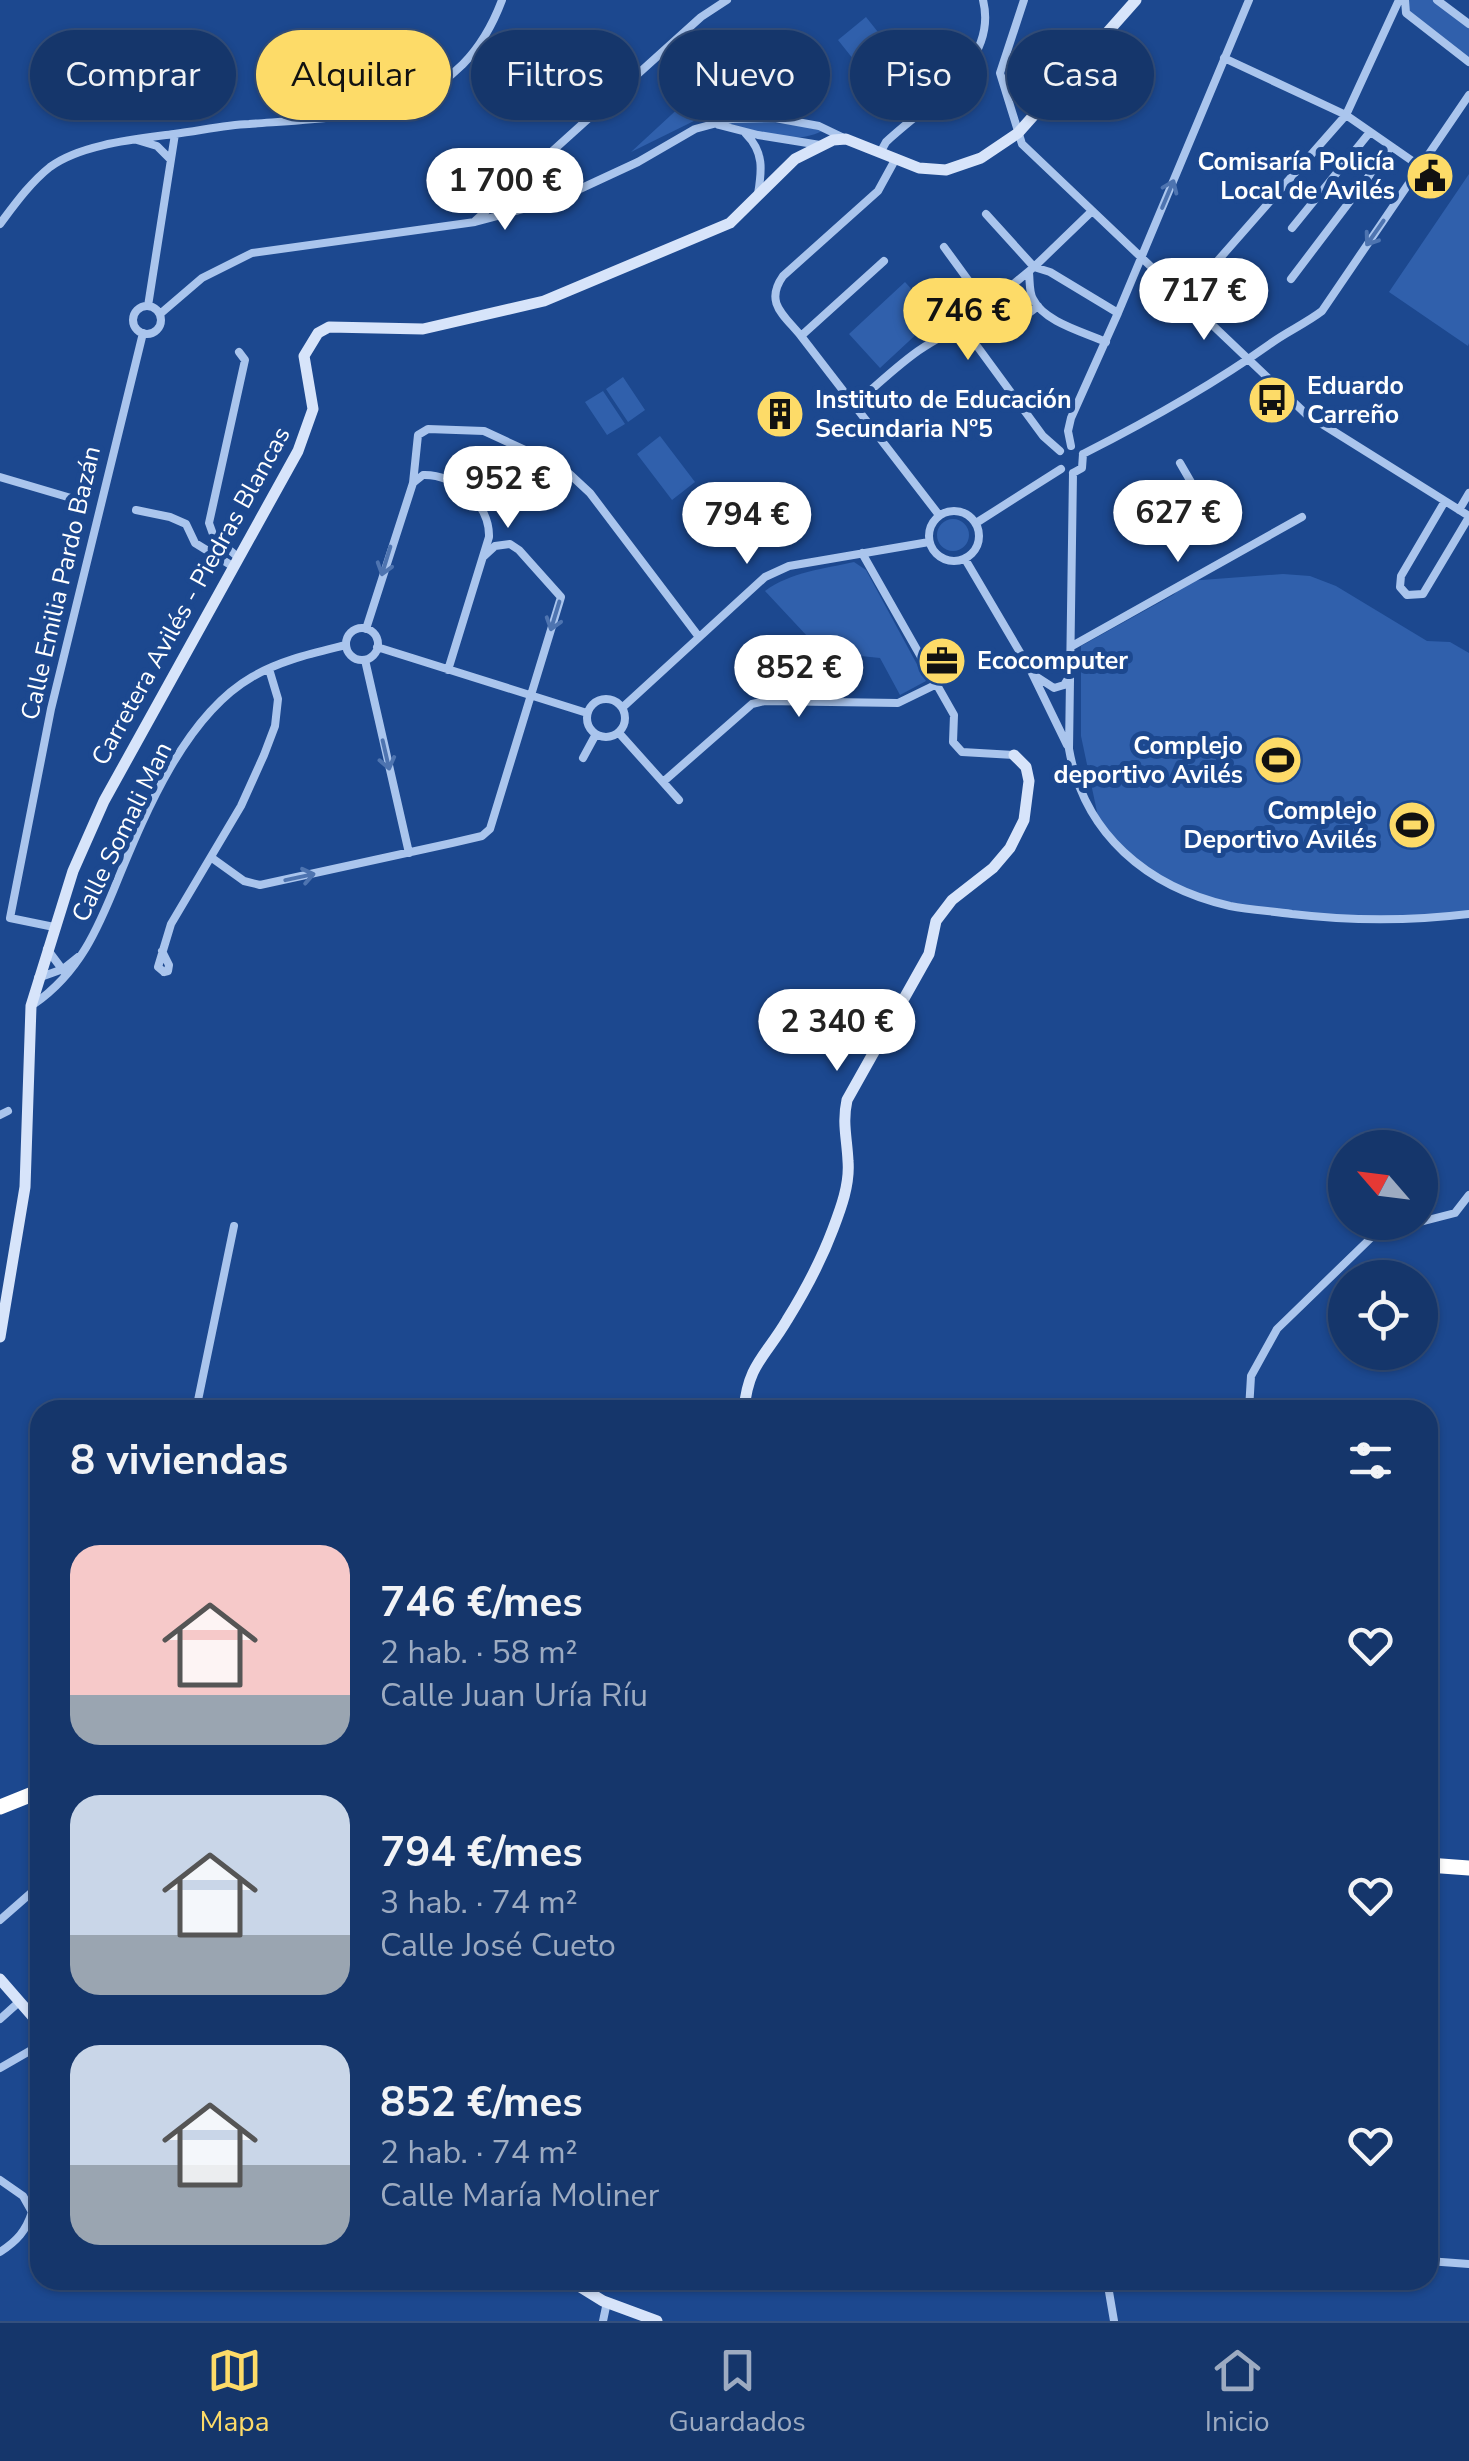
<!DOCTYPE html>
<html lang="es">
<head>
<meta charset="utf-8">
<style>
	:root { --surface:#15366b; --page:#1e3e71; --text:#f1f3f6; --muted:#9dabc1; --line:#34507e; --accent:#fddb68 }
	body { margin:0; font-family:"Nunito Sans",sans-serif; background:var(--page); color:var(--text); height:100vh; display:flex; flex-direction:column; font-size:38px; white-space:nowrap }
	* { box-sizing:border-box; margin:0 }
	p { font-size:32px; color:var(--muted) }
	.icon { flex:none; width:55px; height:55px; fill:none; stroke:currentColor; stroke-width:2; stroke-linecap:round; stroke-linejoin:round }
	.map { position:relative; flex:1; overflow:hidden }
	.side { position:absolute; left:30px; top:1400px; width:1408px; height:890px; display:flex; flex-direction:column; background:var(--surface); border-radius:30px; box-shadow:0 2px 8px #0004,0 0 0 2px var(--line) }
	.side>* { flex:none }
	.top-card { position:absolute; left:30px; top:30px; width:1410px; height:90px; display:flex; gap:20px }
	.needle { width:65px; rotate:298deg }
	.controls { position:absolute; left:1328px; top:1130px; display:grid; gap:20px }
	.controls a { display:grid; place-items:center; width:110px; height:110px; border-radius:50%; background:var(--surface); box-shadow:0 2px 8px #0004,0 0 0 2px var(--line); font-size:50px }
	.price { position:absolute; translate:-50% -85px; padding:0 22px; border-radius:35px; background:#fff; color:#222; font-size:32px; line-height:65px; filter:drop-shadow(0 2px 5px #0008) }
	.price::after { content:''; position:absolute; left:50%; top:60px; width:30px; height:22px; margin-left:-15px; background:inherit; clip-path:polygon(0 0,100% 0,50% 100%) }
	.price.current { background:var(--accent); color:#111 }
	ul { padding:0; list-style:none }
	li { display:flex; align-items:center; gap:30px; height:250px; padding:0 40px }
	li span { display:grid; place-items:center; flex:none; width:280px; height:200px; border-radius:30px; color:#555 }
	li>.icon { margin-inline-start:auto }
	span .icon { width:120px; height:120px; fill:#fffc; stroke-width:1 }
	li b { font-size:42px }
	h2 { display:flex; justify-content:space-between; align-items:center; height:120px; padding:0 40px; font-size:42px }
	.chip { padding:0 35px; border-radius:45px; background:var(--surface); box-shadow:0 2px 8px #0004,0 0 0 2px var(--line); font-size:35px; line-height:90px }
	.chip.current { background:var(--accent); color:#111 }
	.tabs { display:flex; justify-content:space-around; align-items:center; height:140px; border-top:2px solid var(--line); background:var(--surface); font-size:28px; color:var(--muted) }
	.tabs a { display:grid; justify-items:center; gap:5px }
	.tabs .current { color:var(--accent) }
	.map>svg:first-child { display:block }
	.green { fill:#3060ac }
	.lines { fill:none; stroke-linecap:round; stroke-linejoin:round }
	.street { stroke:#aac5ed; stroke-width:8 }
	.secondary { stroke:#d7e4fa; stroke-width:11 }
	.highway { stroke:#fff; stroke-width:15 }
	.oneway { stroke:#4e74b0 }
	.labels { text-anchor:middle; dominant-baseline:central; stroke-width:10; stroke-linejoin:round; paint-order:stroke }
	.poi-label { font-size:25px; font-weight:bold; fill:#fff; stroke:#1c488f; text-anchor:end }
	.street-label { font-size:25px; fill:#fff; stroke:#1c488f }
</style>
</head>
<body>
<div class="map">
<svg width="1469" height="2321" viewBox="0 0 1469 2321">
	<rect width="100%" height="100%" fill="#1c488f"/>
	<path class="green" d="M 1409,0 L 1437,0 L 1469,25 L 1469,61 L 1406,13 Z
		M 866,17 L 905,66 L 877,89 L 838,40 Z
		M 723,67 L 765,110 L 698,119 L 631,152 Z
		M 751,121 L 798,125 L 822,131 C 792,146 757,133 727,123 Z
		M 1469,174 L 1469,343 L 1468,346 L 1389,292 Z
		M 905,282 L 936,316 L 880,368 L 849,334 Z
		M 623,377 L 645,410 L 628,422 L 606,389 Z
		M 603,391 L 625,424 L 607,435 L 585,402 Z
		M 660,436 L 695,482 L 672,500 L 637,454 Z
		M937 535a16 16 0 1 1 32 0a16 16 0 1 1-32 0Z
		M 854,562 L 866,570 L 926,681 L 900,695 L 880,658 L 822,652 L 765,591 C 791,572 823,569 854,562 Z
		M 1283,574 L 1310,576 L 1336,586 L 1427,641 L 1450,642 L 1469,653 L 1469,914 L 1371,920 L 1232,906 L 1203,898 L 1143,868 L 1100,826 L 1081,736 L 1081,646 L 1173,595 L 1188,581 Z"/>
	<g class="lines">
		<path class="street" d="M 1024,0 L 1000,73 L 1022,144 L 1306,414 L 1469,516
			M 1405,0 L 1406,13 L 1469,62
			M 1437,0 L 1469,24
			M 1224,58 L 1346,115 L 1421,167
			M 719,125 L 758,135 L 820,145
			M 746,134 C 764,152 762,170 758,194
			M 137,140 L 157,146 L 170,159
			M 880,153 L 886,142 C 926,104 999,64 983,0
			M 516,183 L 527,208
			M 986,214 L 1034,267 L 1091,212
			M 475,221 L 701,17 L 727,0
			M 0,224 C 15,204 30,183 50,167 C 81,144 137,139 174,134 C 199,131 224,125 249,124 C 356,116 458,118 502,0
			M 1292,228 L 1370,132
			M 944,247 L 987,306
			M 884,261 L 801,336 L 939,515
			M 1029,273 C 1030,282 1029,292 1033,299 C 1044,322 1084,332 1106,342
			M 1291,279 L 1391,147
			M 1184,299 L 1346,115 L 1399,0
			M 148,306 L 175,134
			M 1038,306 L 1007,330 L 987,306 L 1034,267 L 1050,272 L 1118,313
			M133 320a14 14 0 1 1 28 0a14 14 0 1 1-28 0Z
			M 160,314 L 202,278 L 252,253 L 475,222 L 527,208 L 569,194 L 638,162 L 695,129 L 732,119 L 775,118 L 819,126 L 842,137
			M 801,336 C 784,315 764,303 783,276 L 878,191 L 895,160
			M 239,352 L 245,360 L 209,523 L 214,537 L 239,558
			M 854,405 C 879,384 934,328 966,331 L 1043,436 L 1060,451
			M 1071,446 L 1068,431 L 1071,418 L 1118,313 L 1249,0
			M 1083,454 C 1148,421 1211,386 1270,344 C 1286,332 1305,324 1322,311 L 1469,95
			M 1180,463 L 1221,534
			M 1073,473 L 1069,749 C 1084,834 1147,887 1230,906 C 1250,910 1271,911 1292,914 C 1351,921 1410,921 1469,914
			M 1073,473 L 1082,468 L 1083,454
			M 0,477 L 71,498
			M 413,483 L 418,435 L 428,429 L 484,431 L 562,467 L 590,493 L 699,637
			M 1445,501 L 1401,576 L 1400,587 L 1407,595 L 1423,594 L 1469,517
			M 136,510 L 170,517 L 186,524 L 195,543 L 234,567
			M 1459,510 L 1469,493
			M929 536a25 25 0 1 1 50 0a25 25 0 1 1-50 0Z
			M 976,523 L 1061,469
			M 862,553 L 954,715 L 953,742 L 962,752 L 1014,755
			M 965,559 L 1031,671 L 1067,745
			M346 644a16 16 0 1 1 32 0a16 16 0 1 1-32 0Z
			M 366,629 L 413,483 L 423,475 C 456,474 490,504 489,537 L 448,670
			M 1072,646 L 1302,517
			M 377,647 L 587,713
			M 365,660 L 409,853
			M 1037,677 L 1054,688 L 1064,685 L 1069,677
			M587 718a19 19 0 1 1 38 0a19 19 0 1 1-38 0Z
			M 623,707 L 765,577 L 789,566 L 929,542
			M 619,733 L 679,800
			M 583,758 L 596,734
			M 663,782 L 752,704 L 765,701 L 898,703 L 937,684
			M 212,858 L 244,881 L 260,885 L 452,843 L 482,836 L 490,829 L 561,597 L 519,550 L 510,544 L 495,546 L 483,557
			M 54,927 L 10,918 L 51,709 L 143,333
			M 47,949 L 65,973
			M 162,951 L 169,965 L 168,971 L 164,972
			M 164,972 L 158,967 L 171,924 L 241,806 L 264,755 L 275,726 L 278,699 L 269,669
			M 38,978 L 63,969 L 78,957
			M 34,1004 C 79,973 98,929 118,879 C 146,811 186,715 252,677 C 281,660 314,653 346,645
			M 0,1115 L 8,1111
			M 1420,1222 L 1455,1213 L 1469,1195
			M 196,1410 L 234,1226
			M 1249,1410 L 1251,1376 L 1277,1329 L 1376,1233 L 1417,1222
			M 0,1920 L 40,1885
			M 0,2019 L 19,2002
			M 0,2068 L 40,2045
			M 0,2180 L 23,2196 L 32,2212 C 26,2231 17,2241 0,2252
			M 1428,2261 L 1469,2264
			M 1107,2280 L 1114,2321
			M 603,2321 L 607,2302"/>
		<path class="secondary" d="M 0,1337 L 25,1187 L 31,1006 L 73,871 L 104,801 L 298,451 L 313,409 L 304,356 L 318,333 L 329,327 L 423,329 L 544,301 L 730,223 L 795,159 L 833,140 L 846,139 L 919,168 L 946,170 L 981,158 L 1018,133 L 1136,0
			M 744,1410 C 748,1364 766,1356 787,1320 C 805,1291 821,1261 833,1229 C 841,1208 850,1184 848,1161 C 847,1138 842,1123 847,1100 L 929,954 L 936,921 L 952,900 L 993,868 L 1010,848 L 1024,820 L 1029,781 L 1026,767 L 1014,755
			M 0,1979 L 40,2025
			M 569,2280 L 603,2301 L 657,2321"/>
		<path class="highway" d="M 0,1807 L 40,1791
			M 1428,1865 L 1469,1868"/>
	</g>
	<defs><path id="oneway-shaft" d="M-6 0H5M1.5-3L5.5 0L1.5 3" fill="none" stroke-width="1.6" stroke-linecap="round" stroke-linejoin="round" transform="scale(2.5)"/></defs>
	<g class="oneway">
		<use href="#oneway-shaft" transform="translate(1168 194) rotate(-67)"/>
		<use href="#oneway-shaft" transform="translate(1375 233) rotate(125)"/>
		<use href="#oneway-shaft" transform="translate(386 561) rotate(107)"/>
		<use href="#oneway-shaft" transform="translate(555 616) rotate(107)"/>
		<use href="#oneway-shaft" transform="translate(386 755) rotate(77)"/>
		<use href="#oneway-shaft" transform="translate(300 877) rotate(-12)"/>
	</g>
	<defs>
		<g id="civic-disc" transform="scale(2.5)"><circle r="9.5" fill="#fddb68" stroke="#1c488f"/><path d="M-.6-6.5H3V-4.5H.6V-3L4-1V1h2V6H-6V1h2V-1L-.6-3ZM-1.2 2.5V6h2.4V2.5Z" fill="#111"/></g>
		<g id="bus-disc" transform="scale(2.5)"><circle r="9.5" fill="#fddb68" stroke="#1c488f"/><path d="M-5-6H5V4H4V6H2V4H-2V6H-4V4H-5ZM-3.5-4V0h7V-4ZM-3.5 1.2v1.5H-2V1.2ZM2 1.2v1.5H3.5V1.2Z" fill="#111"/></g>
		<g id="building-disc" transform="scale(2.5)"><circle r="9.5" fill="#fddb68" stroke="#1c488f"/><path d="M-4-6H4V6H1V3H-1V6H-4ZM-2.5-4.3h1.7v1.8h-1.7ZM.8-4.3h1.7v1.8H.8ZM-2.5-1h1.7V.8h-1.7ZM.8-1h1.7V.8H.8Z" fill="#111"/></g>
		<g id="office-disc" transform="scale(2.5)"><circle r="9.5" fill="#fddb68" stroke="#1c488f"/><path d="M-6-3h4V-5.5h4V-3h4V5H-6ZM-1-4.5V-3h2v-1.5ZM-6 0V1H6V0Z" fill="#111"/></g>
		<g id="stadium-disc" transform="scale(2.5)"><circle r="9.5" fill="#fddb68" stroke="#1c488f"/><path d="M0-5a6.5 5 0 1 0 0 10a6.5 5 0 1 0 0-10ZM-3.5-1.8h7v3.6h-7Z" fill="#111"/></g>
	</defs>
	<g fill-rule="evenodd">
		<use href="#civic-disc" x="1430" y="176"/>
		<use href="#bus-disc" x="1272" y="400"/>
		<use href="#building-disc" x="780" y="414"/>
		<use href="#office-disc" x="942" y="661"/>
		<use href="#stadium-disc" x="1278" y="760"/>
		<use href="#stadium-disc" x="1412" y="825"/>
	</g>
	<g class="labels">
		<g class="poi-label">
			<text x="1395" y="162">Comisaría Policía<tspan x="1395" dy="29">Local de Avilés</tspan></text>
			<text x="1307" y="386" text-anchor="start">Eduardo<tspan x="1307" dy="29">Carreño</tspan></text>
			<text x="815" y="400" text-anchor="start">Instituto de Educación<tspan x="815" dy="29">Secundaria Nº5</tspan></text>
			<text x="977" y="661" text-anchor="start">Ecocomputer</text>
			<text x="1243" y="746">Complejo<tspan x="1243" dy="29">deportivo Avilés</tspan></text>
			<text x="1377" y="811">Complejo<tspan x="1377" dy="29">Deportivo Avilés</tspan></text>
		</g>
		<g class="street-label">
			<text transform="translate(61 583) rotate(-77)">Calle Emilia Pardo Bazán</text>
			<text transform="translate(191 596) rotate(-61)">Carretera Avilés - Piedras Blancas</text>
			<text transform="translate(122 832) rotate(-64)">Calle Somali Man</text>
		</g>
	</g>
</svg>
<div class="controls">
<a><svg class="needle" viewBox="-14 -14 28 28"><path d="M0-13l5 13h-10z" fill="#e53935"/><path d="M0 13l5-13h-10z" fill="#9dabc1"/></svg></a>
<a><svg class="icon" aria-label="locate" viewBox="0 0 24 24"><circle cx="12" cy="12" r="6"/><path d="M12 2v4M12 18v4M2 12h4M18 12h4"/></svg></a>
</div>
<b class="price" style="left:505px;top:233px">1 700 €</b>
<b class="price" style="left:1204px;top:343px">717 €</b>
<b class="price current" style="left:968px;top:363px">746 €</b>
<b class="price" style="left:508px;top:531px">952 €</b>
<b class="price" style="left:1178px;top:565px">627 €</b>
<b class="price" style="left:747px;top:567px">794 €</b>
<b class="price" style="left:799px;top:720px">852 €</b>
<b class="price" style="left:837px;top:1074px">2 340 €</b>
<div class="top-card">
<a class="chip">Comprar</a>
<a class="chip current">Alquilar</a>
<a class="chip">Filtros</a>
<a class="chip">Nuevo</a>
<a class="chip">Piso</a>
<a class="chip">Casa</a>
</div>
<section class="side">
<h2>8 viviendas<svg class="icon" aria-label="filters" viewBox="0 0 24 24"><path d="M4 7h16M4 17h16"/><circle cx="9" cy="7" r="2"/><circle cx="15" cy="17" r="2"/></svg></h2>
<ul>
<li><span style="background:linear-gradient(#f6c9c9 75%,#9aa5b1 0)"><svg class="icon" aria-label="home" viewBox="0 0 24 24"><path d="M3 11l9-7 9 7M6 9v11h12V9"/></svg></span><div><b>746 €/mes</b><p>2 hab. · 58 m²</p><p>Calle Juan Uría Ríu</p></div><svg class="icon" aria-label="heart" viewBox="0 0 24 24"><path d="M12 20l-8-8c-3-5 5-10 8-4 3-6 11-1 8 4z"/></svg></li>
<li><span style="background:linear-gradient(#c9d6e8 70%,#9aa5b1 0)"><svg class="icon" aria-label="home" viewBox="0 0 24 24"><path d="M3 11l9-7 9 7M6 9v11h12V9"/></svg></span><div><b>794 €/mes</b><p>3 hab. · 74 m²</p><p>Calle José Cueto</p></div><svg class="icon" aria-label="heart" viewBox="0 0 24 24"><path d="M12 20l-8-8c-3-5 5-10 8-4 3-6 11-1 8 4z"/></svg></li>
<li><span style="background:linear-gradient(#c9d6e8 60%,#9aa5b1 0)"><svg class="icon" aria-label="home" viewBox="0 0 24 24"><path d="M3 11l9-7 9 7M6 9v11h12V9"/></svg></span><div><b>852 €/mes</b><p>2 hab. · 74 m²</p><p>Calle María Moliner</p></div><svg class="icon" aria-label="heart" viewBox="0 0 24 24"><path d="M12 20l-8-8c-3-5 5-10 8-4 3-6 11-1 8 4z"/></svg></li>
</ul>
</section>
</div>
<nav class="tabs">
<a class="current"><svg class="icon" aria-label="map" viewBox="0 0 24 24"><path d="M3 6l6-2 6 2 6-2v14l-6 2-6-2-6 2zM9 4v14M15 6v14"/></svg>Mapa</a>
<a><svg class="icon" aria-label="saved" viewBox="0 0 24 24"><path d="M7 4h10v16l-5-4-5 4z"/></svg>Guardados</a>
<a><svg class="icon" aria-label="home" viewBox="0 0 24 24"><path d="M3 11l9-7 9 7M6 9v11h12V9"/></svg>Inicio</a>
</nav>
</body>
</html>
